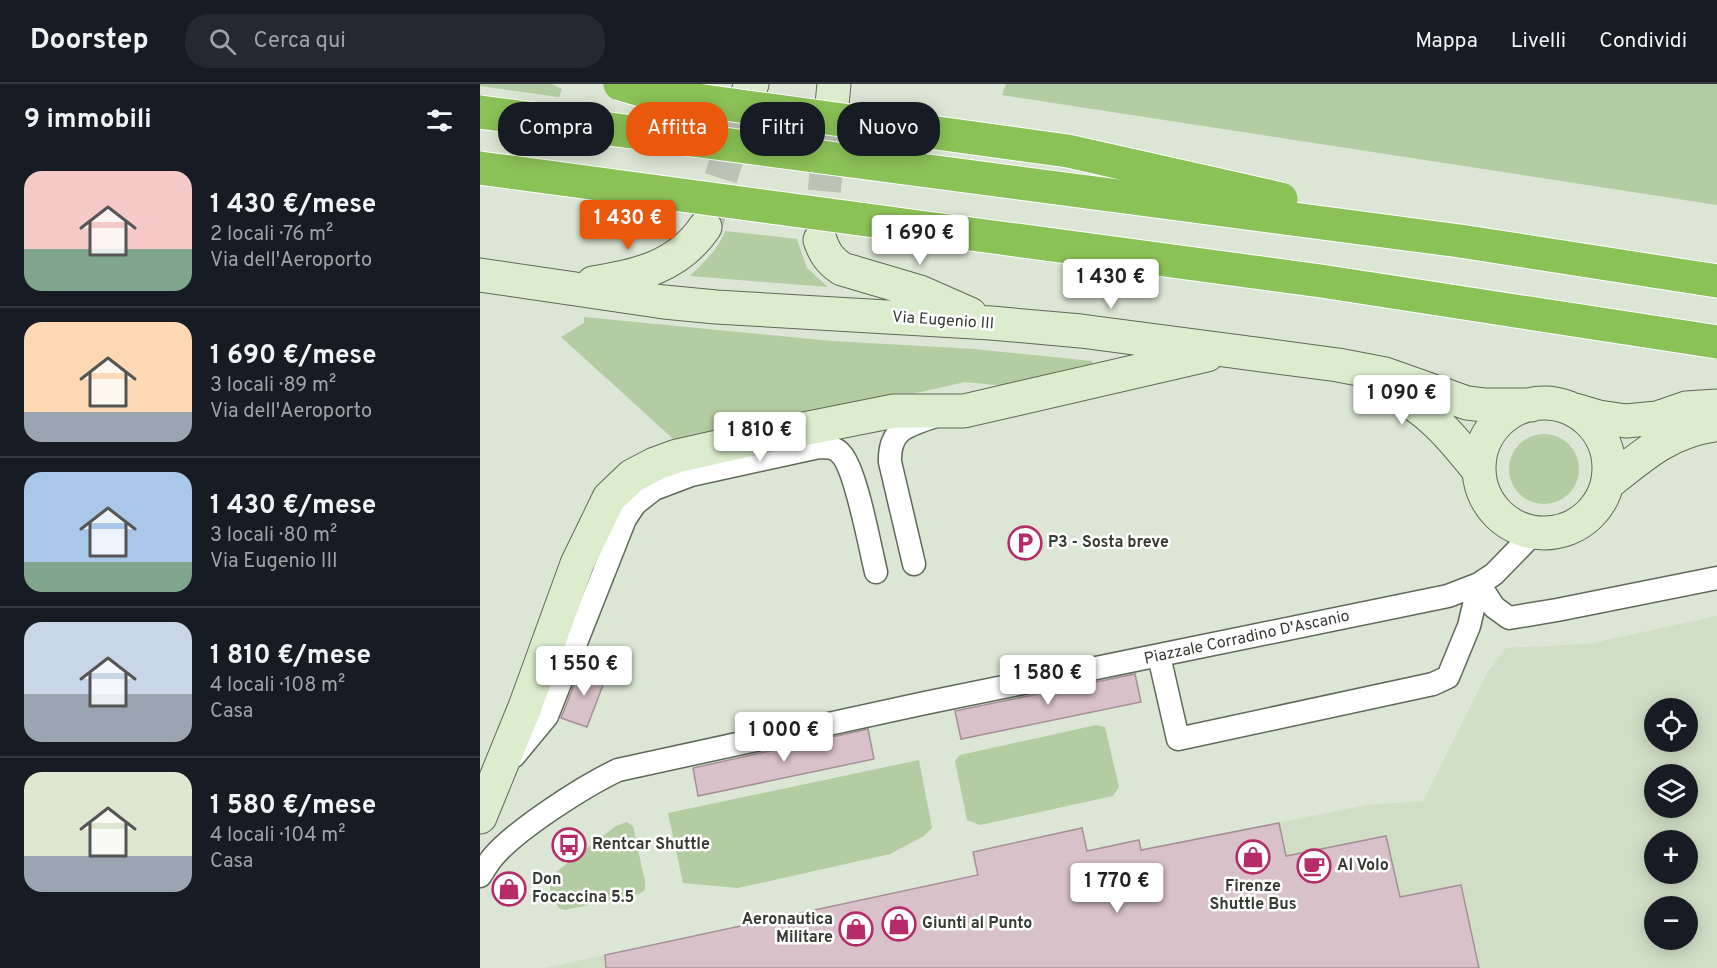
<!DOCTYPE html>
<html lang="it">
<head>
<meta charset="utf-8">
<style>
	:root { --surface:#171b24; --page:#242831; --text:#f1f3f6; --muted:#9ea1a6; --line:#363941; --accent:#ea580c }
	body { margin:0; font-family:Overpass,sans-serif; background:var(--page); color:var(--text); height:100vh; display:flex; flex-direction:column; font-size:22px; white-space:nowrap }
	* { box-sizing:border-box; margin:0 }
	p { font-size:20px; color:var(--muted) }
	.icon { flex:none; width:33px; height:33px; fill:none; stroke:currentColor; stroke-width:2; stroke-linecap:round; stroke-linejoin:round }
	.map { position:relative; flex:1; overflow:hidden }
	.side { display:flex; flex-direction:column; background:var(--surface); width:480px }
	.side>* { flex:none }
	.banner { position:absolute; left:18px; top:18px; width:570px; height:54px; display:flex; gap:12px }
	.controls { position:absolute; left:1164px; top:614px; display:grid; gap:12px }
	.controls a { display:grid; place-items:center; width:54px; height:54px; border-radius:50%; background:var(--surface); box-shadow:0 3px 15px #0003; font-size:30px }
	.price { position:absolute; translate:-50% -51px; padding:0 14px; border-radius:6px; background:#fff; color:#222; font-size:20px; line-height:39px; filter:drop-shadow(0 2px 3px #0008) }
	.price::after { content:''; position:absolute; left:50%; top:36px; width:18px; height:14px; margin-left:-9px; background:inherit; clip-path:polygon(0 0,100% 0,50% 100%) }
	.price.current { background:var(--accent); color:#fff }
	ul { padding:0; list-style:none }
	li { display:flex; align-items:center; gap:18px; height:150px; padding:0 24px }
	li+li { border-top:2px solid var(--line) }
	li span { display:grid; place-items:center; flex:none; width:168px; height:120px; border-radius:18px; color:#555 }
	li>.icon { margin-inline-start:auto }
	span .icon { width:72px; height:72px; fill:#fffc; stroke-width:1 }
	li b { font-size:26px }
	h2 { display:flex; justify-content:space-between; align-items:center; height:72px; padding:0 24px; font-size:26px }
	.tag { padding:0 21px; border-radius:24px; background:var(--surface); box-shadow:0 3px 15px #0003; font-size:21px; line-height:54px }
	.tag.current { background:var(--accent); color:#fff }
	header { display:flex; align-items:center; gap:36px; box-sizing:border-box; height:84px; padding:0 30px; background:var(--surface); border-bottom:2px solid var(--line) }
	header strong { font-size:28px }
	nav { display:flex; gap:33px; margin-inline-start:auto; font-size:21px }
	.search { width:420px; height:54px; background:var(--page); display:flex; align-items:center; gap:15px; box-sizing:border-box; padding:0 21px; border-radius:24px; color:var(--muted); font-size:22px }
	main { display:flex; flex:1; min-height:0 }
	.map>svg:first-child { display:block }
	.built { fill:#d0dec5; fill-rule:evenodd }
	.green { fill:#b4cca1 }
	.building { fill:#d8c1c8; stroke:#a69097; stroke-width:1.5 }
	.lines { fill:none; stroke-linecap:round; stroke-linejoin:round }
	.secondary-tunnel { stroke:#bac4b4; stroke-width:33; stroke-dasharray:33 16; stroke-linecap:butt }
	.lane-casing { stroke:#606959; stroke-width:25 }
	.secondary-casing { stroke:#606959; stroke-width:35 }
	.highway-casing { stroke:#fff; stroke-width:35 }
	.lane { stroke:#fff; stroke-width:22 }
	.secondary { stroke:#dcedcd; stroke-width:33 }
	.highway { stroke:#8bc257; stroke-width:33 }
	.highway-bridge-casing { stroke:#fff; stroke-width:35; stroke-linecap:butt }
	.highway-bridge { stroke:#8bc257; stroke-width:33 }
	.labels { text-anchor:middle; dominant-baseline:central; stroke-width:5; stroke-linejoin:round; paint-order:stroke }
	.street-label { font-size:16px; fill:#363a33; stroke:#fff }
	.poi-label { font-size:16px; font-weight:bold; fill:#363a33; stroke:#fff; text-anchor:start }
</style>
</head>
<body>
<header>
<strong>Doorstep</strong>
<div class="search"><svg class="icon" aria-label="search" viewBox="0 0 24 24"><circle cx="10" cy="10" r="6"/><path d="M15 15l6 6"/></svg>Cerca qui</div>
<nav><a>Mappa</a><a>Livelli</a><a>Condividi</a></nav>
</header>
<main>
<section class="side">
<h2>9 immobili<svg class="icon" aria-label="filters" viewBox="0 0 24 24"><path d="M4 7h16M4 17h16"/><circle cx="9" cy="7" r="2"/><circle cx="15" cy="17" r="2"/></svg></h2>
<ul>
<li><span style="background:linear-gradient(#f6c9c9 65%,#7fa58c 0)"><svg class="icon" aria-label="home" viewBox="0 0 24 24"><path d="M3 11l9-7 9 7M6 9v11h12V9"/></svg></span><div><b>1 430 €/mese</b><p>2 locali · 76 m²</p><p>Via dell'Aeroporto</p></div></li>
<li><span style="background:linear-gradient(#ffd9b3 75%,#9aa5b1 0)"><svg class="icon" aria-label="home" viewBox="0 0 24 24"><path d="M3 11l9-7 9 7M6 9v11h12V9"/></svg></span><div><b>1 690 €/mese</b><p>3 locali · 89 m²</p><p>Via dell'Aeroporto</p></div></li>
<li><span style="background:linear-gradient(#a9c7e8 75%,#7fa58c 0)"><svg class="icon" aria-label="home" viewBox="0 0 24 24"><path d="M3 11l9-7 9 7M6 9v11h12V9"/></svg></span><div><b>1 430 €/mese</b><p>3 locali · 80 m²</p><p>Via Eugenio III</p></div></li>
<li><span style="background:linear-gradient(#c9d6e8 60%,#9aa5b1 0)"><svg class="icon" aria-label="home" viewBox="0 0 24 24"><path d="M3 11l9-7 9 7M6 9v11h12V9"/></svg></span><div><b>1 810 €/mese</b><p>4 locali · 108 m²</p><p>Casa</p></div></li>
<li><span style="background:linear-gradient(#dfe7d0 70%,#9aa5b1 0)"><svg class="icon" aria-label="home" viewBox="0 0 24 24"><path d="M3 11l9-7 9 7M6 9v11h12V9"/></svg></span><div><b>1 580 €/mese</b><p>4 locali · 104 m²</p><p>Casa</p></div></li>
</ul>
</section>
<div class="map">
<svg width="1237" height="884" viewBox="0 0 1237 884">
	<rect width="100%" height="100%" fill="#dbe6d4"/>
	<path class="built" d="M 1237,532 L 1237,884 L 65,884 L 482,794 L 661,766 L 888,721 L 943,717 L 1007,589 L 1026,564 L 1108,560 ZM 1174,624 L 1208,624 L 1208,657 L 1174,657 ZM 1174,690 L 1208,690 L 1208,723 L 1174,723 ZM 1174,756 L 1208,756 L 1208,789 L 1174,789 ZM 1174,822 L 1208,822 L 1208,855 L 1174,855 Z"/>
	<path class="green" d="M 0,0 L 72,0 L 82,5 L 79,13 L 0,2 Z
		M 526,0 L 1237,0 L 1237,121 L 522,11 Z
		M 245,147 L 317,155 L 327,184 L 348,203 L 210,192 C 224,178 238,166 245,147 Z
		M 104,233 L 352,257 L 494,265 L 612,277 L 613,284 L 534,303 L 485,298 L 201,362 L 81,253 L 104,239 Z
		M1029 385a35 35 0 1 1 70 0a35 35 0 1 1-70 0Z
		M 616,641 L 625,643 L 639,703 L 633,712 L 500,741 L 487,736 L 475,677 L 480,671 Z
		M 439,676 L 452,744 L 444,752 L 410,770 L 258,804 L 203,799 L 188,729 Z
		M 147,738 L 153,742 L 165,798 L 165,806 L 159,810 L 85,826 L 79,824 C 73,813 66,803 72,791 L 136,742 Z"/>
	<path class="building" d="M 101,583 L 126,593 L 107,643 L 81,634 Z
		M 655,590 L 661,618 L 481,655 L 475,627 Z
		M 388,645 L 394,675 L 218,712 L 213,684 Z
		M 799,739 L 806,772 L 906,752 L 920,813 L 981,801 L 999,884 L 126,884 L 125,871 L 498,791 L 493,768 L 602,744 L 607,767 L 659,756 L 661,766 Z"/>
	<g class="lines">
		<path class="secondary-tunnel" d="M 226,141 L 268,8
			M 340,156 L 352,20"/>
		<g class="lane-casing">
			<path id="lane" d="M 434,480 L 410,378 C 409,346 426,342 453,333
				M 999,500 L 1014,523 L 1029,534 L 1077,526 L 1237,494
				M 679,572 L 698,655 L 953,600 L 968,593 L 989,542 L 999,500
				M 34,672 L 67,632 L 145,435 L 155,420 L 174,405 L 211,391 L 339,363 C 347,363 356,363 361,370 C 376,385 390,464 396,488
				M 0,792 C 4,786 8,779 13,773 C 37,745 104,702 138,686 L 445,619 L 968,512 L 999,500 L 1014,490 L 1054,449"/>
		</g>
		<g class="secondary-casing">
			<path id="secondary" d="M 268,8 L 272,0
				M 352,20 L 354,0
				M 340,156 C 345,170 350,177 362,185 L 440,208 L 490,230
				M 0,191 L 184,218 L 236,223 L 511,239 L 601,247 L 858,281 L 905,290 L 987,319 L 1004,321 L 1051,321
				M 113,199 C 157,192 198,183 225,143
				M 908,305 C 949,325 971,352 999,387
				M999 384a65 65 0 1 1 130 0a65 65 0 1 1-130 0Z
				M 1095,326 L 1119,333 L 1146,337 L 1177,334 L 1206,324 L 1237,322
				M 1127,400 C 1163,371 1188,348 1234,341
				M 0,733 L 45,623 L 97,480 L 129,414 L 152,392 L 175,380 L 197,372 L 268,356 L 414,327 L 484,327 L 727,271"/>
		</g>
		<g class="highway-casing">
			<path id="highway" d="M 980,157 L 1237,197"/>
		</g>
		<use href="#lane" class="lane"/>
		<use href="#secondary" class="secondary"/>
		<use href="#highway" class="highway"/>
		<g class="highway-bridge-casing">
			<path id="highway-bridge" d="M 140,0 L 171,9 L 209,15 L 588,67 L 801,115
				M 0,28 L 980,157
				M 0,84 L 841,197 L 1237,258"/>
		</g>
		<use href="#highway-bridge" class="highway-bridge"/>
	</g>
	<defs>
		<g id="parking-ring" transform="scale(1.725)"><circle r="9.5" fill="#fff" stroke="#b62c69" stroke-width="1.5"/><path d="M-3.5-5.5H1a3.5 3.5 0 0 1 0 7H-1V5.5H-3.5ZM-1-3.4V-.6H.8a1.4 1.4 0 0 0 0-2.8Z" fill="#b62c69"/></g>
		<g id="bus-ring" transform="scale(1.725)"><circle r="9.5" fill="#fff" stroke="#b62c69" stroke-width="1.5"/><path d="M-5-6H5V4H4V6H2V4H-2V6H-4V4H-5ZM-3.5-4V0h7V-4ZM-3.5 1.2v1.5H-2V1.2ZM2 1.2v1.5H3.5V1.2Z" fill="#b62c69"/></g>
		<g id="shop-ring" transform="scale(1.725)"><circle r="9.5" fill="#fff" stroke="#b62c69" stroke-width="1.5"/><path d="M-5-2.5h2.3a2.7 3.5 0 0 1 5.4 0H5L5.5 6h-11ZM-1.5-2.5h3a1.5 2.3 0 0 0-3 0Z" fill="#b62c69"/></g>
		<g id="cafe-ring" transform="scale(1.725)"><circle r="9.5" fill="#fff" stroke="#b62c69" stroke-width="1.5"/><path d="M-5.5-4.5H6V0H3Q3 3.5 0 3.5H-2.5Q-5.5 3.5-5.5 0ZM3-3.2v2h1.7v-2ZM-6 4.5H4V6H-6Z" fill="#b62c69"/></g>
	</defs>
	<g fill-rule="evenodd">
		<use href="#parking-ring" x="545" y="459"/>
		<use href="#bus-ring" x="89" y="761"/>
		<use href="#shop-ring" x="773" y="773"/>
		<use href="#cafe-ring" x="834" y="782"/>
		<use href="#shop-ring" x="29" y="805"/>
		<use href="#shop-ring" x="419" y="840"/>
		<use href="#shop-ring" x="376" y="845"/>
	</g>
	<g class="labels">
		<g class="street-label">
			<text transform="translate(463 237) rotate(4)">Via Eugenio III</text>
			<text transform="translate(767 554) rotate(-12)">Piazzale Corradino D'Ascanio</text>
		</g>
		<g class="poi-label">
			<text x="568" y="459">P3 - Sosta breve</text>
			<text x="112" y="761">Rentcar Shuttle</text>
			<text x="857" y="782">Al Volo</text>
			<text x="52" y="796">Don<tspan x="52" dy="18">Focaccina 5.5</tspan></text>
			<text x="773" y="803" text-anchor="middle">Firenze<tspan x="773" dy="18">Shuttle Bus</tspan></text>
			<text x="353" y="836" text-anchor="end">Aeronautica<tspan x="353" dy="18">Militare</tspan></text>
			<text x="442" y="840">Giunti al Punto</text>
		</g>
	</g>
</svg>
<div class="controls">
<a><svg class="icon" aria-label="locate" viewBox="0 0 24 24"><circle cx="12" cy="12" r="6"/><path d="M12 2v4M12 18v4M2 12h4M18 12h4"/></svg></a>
<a><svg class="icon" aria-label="layers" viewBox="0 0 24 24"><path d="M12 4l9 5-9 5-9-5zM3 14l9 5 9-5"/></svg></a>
<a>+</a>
<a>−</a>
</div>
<b class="price current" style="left:148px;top:167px">1 430 €</b>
<b class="price" style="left:440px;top:182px">1 690 €</b>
<b class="price" style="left:631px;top:226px">1 430 €</b>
<b class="price" style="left:922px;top:342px">1 090 €</b>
<b class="price" style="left:280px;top:379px">1 810 €</b>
<b class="price" style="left:104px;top:613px">1 550 €</b>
<b class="price" style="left:568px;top:622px">1 580 €</b>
<b class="price" style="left:304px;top:679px">1 000 €</b>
<b class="price" style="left:637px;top:830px">1 770 €</b>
<div class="banner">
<a class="tag">Compra</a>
<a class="tag current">Affitta</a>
<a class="tag">Filtri</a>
<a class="tag">Nuovo</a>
</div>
</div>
</main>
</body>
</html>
